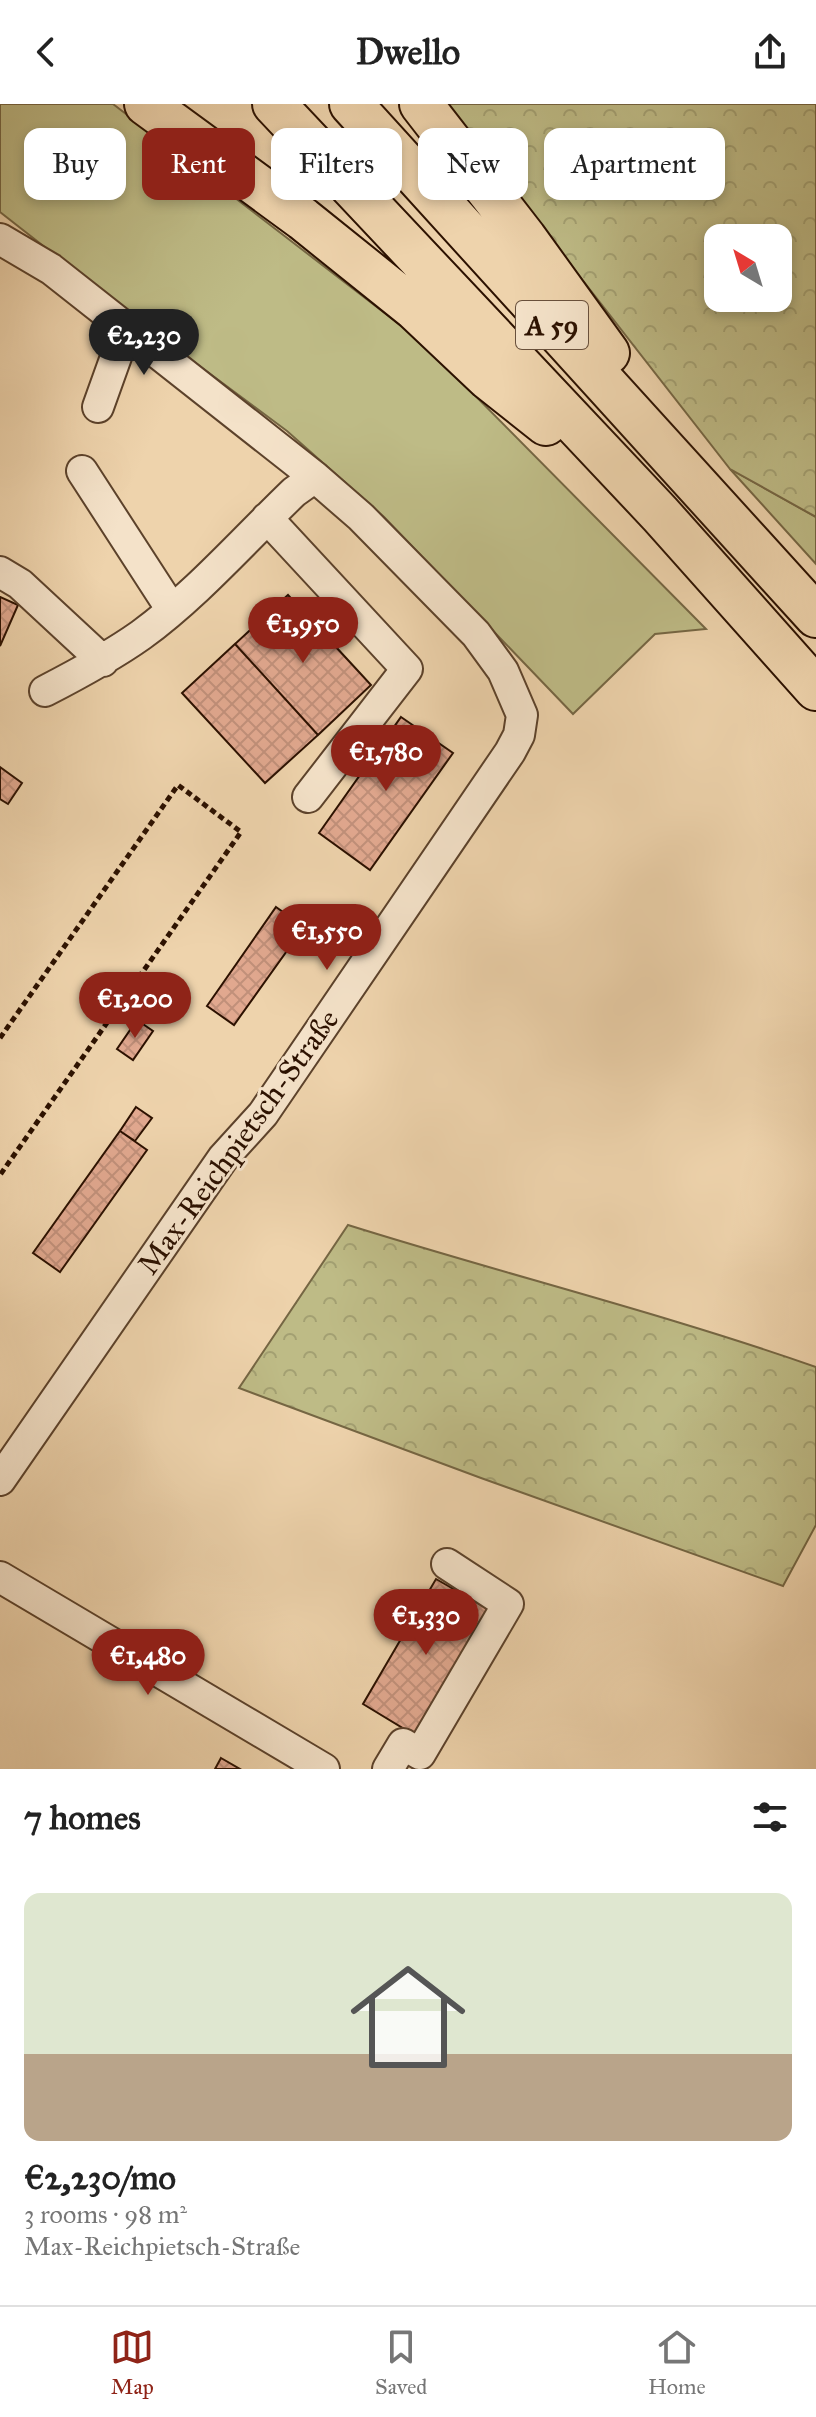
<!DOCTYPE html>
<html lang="en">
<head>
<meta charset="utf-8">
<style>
	:root { --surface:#fff; --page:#f2f2f2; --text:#222; --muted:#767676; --line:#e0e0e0; --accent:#8f2418 }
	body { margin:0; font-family:"IM FELL Great Primer",serif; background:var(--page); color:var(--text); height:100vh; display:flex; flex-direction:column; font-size:30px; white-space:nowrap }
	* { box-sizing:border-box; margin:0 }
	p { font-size:26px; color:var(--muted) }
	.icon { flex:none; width:44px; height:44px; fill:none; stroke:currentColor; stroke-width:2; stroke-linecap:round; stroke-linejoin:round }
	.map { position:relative; height:1665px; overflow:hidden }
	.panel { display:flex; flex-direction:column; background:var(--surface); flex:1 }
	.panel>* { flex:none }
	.top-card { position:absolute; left:24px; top:24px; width:768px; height:72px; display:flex; gap:16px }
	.needle { width:52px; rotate:322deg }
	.tools { position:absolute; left:704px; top:120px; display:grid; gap:16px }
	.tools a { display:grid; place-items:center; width:88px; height:88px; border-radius:16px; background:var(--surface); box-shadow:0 4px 12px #0003; font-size:40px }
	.price { position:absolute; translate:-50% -68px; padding:0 18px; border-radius:28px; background:var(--accent); color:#fff; font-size:26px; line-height:52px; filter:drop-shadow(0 2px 4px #0008) }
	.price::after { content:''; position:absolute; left:50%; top:48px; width:24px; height:18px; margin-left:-12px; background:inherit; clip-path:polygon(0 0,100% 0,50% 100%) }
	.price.selected { background:#222; color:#fff }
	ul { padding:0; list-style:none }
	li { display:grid; align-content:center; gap:16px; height:424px; padding:0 24px }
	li+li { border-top:2px solid var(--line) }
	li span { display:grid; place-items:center; height:248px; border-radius:16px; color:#555 }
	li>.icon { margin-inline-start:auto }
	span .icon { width:144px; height:144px; fill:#fffc; stroke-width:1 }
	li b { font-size:34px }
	h2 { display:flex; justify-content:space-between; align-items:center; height:96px; padding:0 24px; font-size:34px }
	.tag { padding:0 28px; border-radius:16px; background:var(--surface); box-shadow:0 4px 12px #0003; font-size:28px; line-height:72px }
	.tag.selected { background:var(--accent); color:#fff }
	header { display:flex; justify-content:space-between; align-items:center; height:104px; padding:0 24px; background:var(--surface); font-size:36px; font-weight:700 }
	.dock { display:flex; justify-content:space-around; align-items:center; height:112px; border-top:2px solid var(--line); background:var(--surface); font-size:22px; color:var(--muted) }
	.dock a { display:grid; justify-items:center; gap:4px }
	.dock .selected { color:var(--accent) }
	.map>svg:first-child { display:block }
	.green { fill:#bebb86; stroke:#756643; stroke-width:2 }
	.forest { fill:url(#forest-crowns); stroke:#756643; stroke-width:2; fill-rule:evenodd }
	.building { fill:url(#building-cross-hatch); stroke:#2c1100; stroke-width:2 }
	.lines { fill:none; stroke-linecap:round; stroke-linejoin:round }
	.minor-casing { stroke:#5c422b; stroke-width:34 }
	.highway-casing { stroke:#2c1100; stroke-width:46 }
	.path { stroke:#2c1100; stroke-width:5; stroke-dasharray:6 4; stroke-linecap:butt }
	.minor { stroke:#f4e2c9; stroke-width:30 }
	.highway { stroke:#eed3ac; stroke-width:42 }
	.labels { text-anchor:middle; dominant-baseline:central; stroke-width:6; stroke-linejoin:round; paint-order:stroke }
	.shield { fill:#f4e2c9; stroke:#68503c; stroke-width:2 }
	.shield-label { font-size:28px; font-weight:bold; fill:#2c1100 }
	.street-label { font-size:30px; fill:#2c1100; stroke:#f4e2c9 }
</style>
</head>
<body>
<header><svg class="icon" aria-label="back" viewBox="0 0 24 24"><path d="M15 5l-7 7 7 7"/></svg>Dwello<svg class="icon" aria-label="share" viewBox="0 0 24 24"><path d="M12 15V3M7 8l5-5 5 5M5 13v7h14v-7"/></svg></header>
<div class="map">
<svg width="816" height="1665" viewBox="0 0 816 1665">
	<defs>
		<pattern id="forest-crowns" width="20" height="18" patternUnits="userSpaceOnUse" patternTransform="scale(2)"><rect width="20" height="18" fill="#bebb86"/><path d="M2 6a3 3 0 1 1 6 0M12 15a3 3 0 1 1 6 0" fill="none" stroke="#a3a072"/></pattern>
		<pattern id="building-cross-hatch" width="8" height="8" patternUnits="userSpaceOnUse" patternTransform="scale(2)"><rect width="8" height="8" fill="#e1a88f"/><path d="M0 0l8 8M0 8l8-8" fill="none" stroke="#c1907a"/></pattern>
	</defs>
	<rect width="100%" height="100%" fill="#eed3ac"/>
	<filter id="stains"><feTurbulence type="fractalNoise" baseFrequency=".0025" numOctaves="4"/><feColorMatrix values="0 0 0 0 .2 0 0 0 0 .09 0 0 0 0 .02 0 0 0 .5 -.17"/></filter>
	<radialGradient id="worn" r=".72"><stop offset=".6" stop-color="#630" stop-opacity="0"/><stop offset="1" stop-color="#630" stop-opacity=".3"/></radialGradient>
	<path class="green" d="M 0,0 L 113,0 L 421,237 L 706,525 L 655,530 L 573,610 L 384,413 L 287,327 L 139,217 L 0,108 Z
		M 730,365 L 816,413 L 816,460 Z"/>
	<path class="forest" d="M 445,0 L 816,0 L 816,413 L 730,365 ZM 718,134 L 778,134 L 778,194 L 718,194 Z
		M 348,1121 C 504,1170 662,1209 816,1263 L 816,1421 L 783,1482 L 481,1374 L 239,1284 Z"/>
	<path class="building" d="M 288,491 L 371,581 L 318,631 L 235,540 Z
		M 0,493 L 18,501 L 0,542 Z
		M 235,540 L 318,631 L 265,679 L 182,589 Z
		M 401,613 L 453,649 L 370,766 L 319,729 Z
		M 0,663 L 22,679 L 8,700 L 0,695 Z
		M 276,803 L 304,823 L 234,921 L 207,902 Z
		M 137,916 L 153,927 L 133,956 L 117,945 Z
		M 136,1003 L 152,1014 L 135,1037 L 120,1027 Z
		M 120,1027 L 147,1046 L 60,1168 L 33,1149 Z
		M 436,1475 L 490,1506 L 416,1632 L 363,1600 Z
		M 221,1654 L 240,1665 L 215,1665 Z"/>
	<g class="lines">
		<g class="minor-casing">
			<path id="minor" d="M 0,135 L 51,165 L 315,373 L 361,413 L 476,530 L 503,567 L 522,611 L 519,631 L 510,648 L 263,1010 L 223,1054 L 0,1376
				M 98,303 L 126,225
				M 82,367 L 172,506
				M 267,414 L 407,565 L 308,693
				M 0,468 L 20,480 L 103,557
				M 45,587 C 78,570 110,553 141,531 C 196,491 244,436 294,388 L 315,373
				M 0,1473 L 324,1665
				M 388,1665 L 403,1640 L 420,1650 L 508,1500 L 447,1460"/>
		</g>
		<g class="highway-casing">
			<path id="highway" d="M 146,0 L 303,115 L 415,205 L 488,274 L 546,320
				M 274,0 L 660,410 L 816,585
				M 351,0 L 816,512
				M 421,0 L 525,134 L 608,249"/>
		</g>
		<path class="path" d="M 0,934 L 178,681 L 241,728 L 0,1071"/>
		<use href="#minor" class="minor"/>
		<use href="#highway" class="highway"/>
	</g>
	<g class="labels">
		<rect class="shield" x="516" y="197" width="72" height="48" rx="6"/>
		<g class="shield-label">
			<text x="552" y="221">A 59</text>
		</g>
		<g class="street-label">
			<text transform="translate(238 1038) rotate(-54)">Max-Reichpietsch-Straße</text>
		</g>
	</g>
	<rect width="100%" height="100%" filter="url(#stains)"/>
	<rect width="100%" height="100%" fill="url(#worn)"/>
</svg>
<div class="tools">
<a><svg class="needle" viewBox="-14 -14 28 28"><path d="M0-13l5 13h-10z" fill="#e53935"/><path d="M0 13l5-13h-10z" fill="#767676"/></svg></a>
</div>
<b class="price selected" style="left:144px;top:273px">€2,230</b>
<b class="price" style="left:303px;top:561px">€1,950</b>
<b class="price" style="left:386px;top:689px">€1,780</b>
<b class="price" style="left:327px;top:868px">€1,550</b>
<b class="price" style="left:135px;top:936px">€1,200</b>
<b class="price" style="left:426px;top:1553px">€1,330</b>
<b class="price" style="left:148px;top:1593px">€1,480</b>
<div class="top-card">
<a class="tag">Buy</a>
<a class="tag selected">Rent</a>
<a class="tag">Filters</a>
<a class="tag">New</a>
<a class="tag">Apartment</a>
</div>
</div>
<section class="panel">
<h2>7 homes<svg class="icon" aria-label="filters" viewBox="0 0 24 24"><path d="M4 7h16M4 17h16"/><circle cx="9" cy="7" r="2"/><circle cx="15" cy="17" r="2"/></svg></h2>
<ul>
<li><span style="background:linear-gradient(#dfe7d0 65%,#b9a48a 0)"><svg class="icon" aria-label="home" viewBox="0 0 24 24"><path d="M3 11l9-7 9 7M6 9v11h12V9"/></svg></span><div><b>€2,230/mo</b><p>3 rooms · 98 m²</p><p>Max-Reichpietsch-Straße</p></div></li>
</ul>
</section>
<nav class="dock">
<a class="selected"><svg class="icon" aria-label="map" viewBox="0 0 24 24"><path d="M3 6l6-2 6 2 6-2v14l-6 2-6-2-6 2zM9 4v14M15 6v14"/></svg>Map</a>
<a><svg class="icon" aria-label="saved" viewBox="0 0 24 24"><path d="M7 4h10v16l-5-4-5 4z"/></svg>Saved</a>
<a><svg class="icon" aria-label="home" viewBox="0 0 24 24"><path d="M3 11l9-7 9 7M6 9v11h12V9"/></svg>Home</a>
</nav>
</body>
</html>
